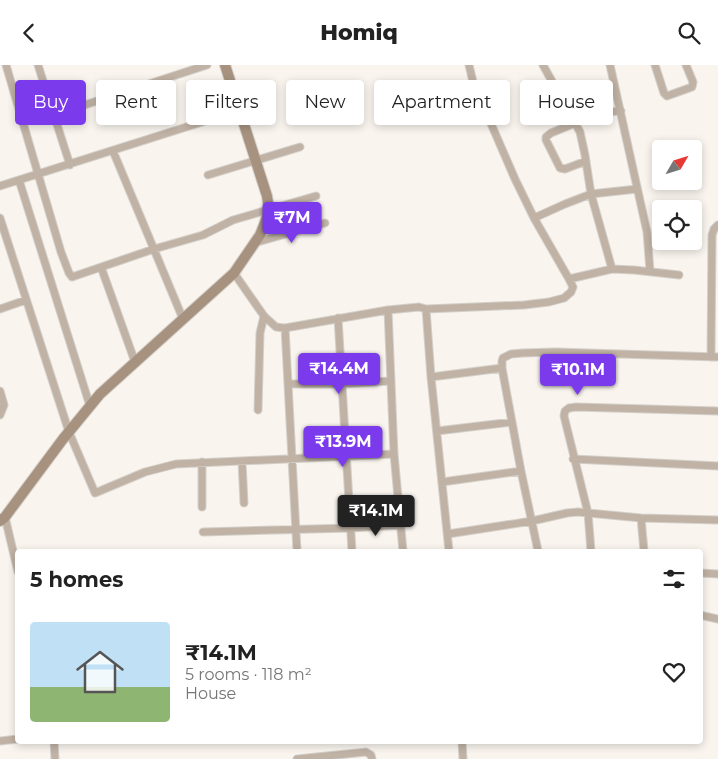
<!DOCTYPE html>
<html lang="en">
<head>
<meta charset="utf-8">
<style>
	:root { --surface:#fff; --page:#f6f6f6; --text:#222; --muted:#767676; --accent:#7c3aed }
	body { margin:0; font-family:Montserrat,sans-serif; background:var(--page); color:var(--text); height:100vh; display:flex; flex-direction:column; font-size:19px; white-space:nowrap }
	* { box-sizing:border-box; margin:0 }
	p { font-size:16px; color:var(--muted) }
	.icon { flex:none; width:28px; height:28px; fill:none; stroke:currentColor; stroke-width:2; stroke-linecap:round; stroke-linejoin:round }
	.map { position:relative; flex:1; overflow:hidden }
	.details { position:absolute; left:15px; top:484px; width:688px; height:195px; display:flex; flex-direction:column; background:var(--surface); border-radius:5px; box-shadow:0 2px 8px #0003 }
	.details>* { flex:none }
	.guide { position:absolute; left:15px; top:15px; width:689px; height:45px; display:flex; gap:10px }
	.needle { width:32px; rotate:51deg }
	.buttons { position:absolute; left:652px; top:75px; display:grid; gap:10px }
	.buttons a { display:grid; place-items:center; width:50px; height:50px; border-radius:5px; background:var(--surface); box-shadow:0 2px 8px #0003; font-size:25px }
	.price { position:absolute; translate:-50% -42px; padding:0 11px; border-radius:5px; background:var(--accent); color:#fff; font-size:16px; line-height:32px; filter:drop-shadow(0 1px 2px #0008) }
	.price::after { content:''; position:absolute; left:50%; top:30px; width:15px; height:11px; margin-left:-8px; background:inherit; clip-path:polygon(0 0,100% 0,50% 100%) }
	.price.selected { background:#222; color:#fff }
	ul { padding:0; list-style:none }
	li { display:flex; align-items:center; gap:15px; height:125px; padding:0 15px }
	li span { display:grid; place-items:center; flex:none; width:140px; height:100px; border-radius:5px; color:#555 }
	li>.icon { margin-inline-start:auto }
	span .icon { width:60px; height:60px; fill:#fffc; stroke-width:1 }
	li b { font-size:21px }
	h2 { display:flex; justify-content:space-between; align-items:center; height:60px; padding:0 15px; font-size:21px }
	.tag { padding:0 18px; border-radius:5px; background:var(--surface); box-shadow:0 2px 8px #0003; font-size:18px; line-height:45px }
	.tag.selected { background:var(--accent); color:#fff }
	header { display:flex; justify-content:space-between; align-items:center; height:65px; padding:0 15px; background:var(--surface); font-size:22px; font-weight:800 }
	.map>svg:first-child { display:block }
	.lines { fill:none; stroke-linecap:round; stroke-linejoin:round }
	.street-casing { stroke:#d4d0ca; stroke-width:9 }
	.secondary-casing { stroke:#d4d0ca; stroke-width:12 }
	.street { stroke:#c0b2a5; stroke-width:7 }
	.secondary { stroke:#a6927f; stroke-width:10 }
</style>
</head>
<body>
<header><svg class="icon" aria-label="back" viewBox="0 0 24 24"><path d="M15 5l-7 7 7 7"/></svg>Homiq<svg class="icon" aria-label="search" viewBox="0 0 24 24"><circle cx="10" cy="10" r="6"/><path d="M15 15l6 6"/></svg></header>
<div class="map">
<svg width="718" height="694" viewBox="0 0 718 694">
	<rect width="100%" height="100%" fill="#f9f4ee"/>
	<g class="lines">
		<g class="street-casing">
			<path id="street" d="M 6,0 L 61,187 L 69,208 L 72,212 L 154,184 L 203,170 L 233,155 L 316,131
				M 38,0 L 70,100
				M 543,0 L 580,67 L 585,90 L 591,129 L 612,204
				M 610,0 L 647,167 L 650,206
				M 655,0 L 664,28 L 667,31 L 692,22 L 693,17 L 686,0
				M 54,50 L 207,0
				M 113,86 L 183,254
				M 586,96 L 565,104 L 560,103 L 546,75 L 546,72 L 551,68 L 602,47 L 621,46
				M 208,110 L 300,82
				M 19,115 L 90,341
				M 0,121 L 240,45
				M 0,153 L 69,367 L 95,428 L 145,407 L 176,399 L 394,389
				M 534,153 L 565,139 L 591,129 L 637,124
				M 254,178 L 325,158
				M 101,202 L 135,297
				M 234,208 L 264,251 L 276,262 L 285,263 L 388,245 L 394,389 L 403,486
				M 569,214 L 612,204 L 634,205 L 679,210
				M 0,244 L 26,235
				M 426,244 L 431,312 L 449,486
				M 388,245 L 419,242 L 426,244 L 524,240 L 549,237 L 564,233 L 571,227 L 573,222 L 569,214 L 534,153 L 515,114 L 473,17 L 469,0
				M 338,253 L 352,486
				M 285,263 L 297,486
				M 711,292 L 712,170 L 714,164 L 718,160
				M 431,312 L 502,303
				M 288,319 L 342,319 L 390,316
				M 0,326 L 4,340 L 0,350
				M 258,345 L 260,268 L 264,251
				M 437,366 L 512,357
				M 573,394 L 718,401
				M 242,396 L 244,438
				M 202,397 L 202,442
				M 442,417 L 521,406
				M 5,452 L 18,507
				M 641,453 L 644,486
				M 203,467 L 350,463 L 401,460
				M 448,469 L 532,456 L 567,448 L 578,447 L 641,453 L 718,455
				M 538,486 L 521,406 L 502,303 L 502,296 L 503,293 L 511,289 L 523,288 L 555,287 L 718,292
				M 591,486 L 588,448 L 564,351 L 565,346 L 569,343 L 576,342 L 718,346
				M 700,508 L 718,509
				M 700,550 L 718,554
				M 0,676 L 18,674
				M 54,676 L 55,694
				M 462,676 L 463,694
				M 297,694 L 366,687 L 371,690 L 372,694"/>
		</g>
		<g class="secondary-casing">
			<path id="secondary" d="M 0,456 L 5,452 L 63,374 L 100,329 L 234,208 L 260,170 L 266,155 L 269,144 L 267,131 L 225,0"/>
		</g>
		<use href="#street" class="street"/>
		<use href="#secondary" class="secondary"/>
	</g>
</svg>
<div class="buttons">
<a><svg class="needle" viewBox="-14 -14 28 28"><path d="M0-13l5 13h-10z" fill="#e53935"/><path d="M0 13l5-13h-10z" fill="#767676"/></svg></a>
<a><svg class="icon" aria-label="locate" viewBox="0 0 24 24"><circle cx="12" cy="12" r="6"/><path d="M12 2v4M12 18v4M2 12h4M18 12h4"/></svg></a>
</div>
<b class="price" style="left:292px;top:179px">₹7M</b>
<b class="price" style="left:339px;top:330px">₹14.4M</b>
<b class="price" style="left:578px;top:331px">₹10.1M</b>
<b class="price" style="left:343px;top:403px">₹13.9M</b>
<b class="price selected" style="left:376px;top:472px">₹14.1M</b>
<div class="guide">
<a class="tag selected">Buy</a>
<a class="tag">Rent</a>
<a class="tag">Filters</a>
<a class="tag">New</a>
<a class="tag">Apartment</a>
<a class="tag">House</a>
</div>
<section class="details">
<h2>5 homes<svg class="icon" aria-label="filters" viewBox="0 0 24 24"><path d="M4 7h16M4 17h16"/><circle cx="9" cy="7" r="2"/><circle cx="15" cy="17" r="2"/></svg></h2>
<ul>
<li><span style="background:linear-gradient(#bfe0f5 65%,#8fb573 0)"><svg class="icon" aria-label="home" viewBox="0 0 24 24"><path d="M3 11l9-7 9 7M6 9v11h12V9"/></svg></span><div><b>₹14.1M</b><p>5 rooms · 118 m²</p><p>House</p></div><svg class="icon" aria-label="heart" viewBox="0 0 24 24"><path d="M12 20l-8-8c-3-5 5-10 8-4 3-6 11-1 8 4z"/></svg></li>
</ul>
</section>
</div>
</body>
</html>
